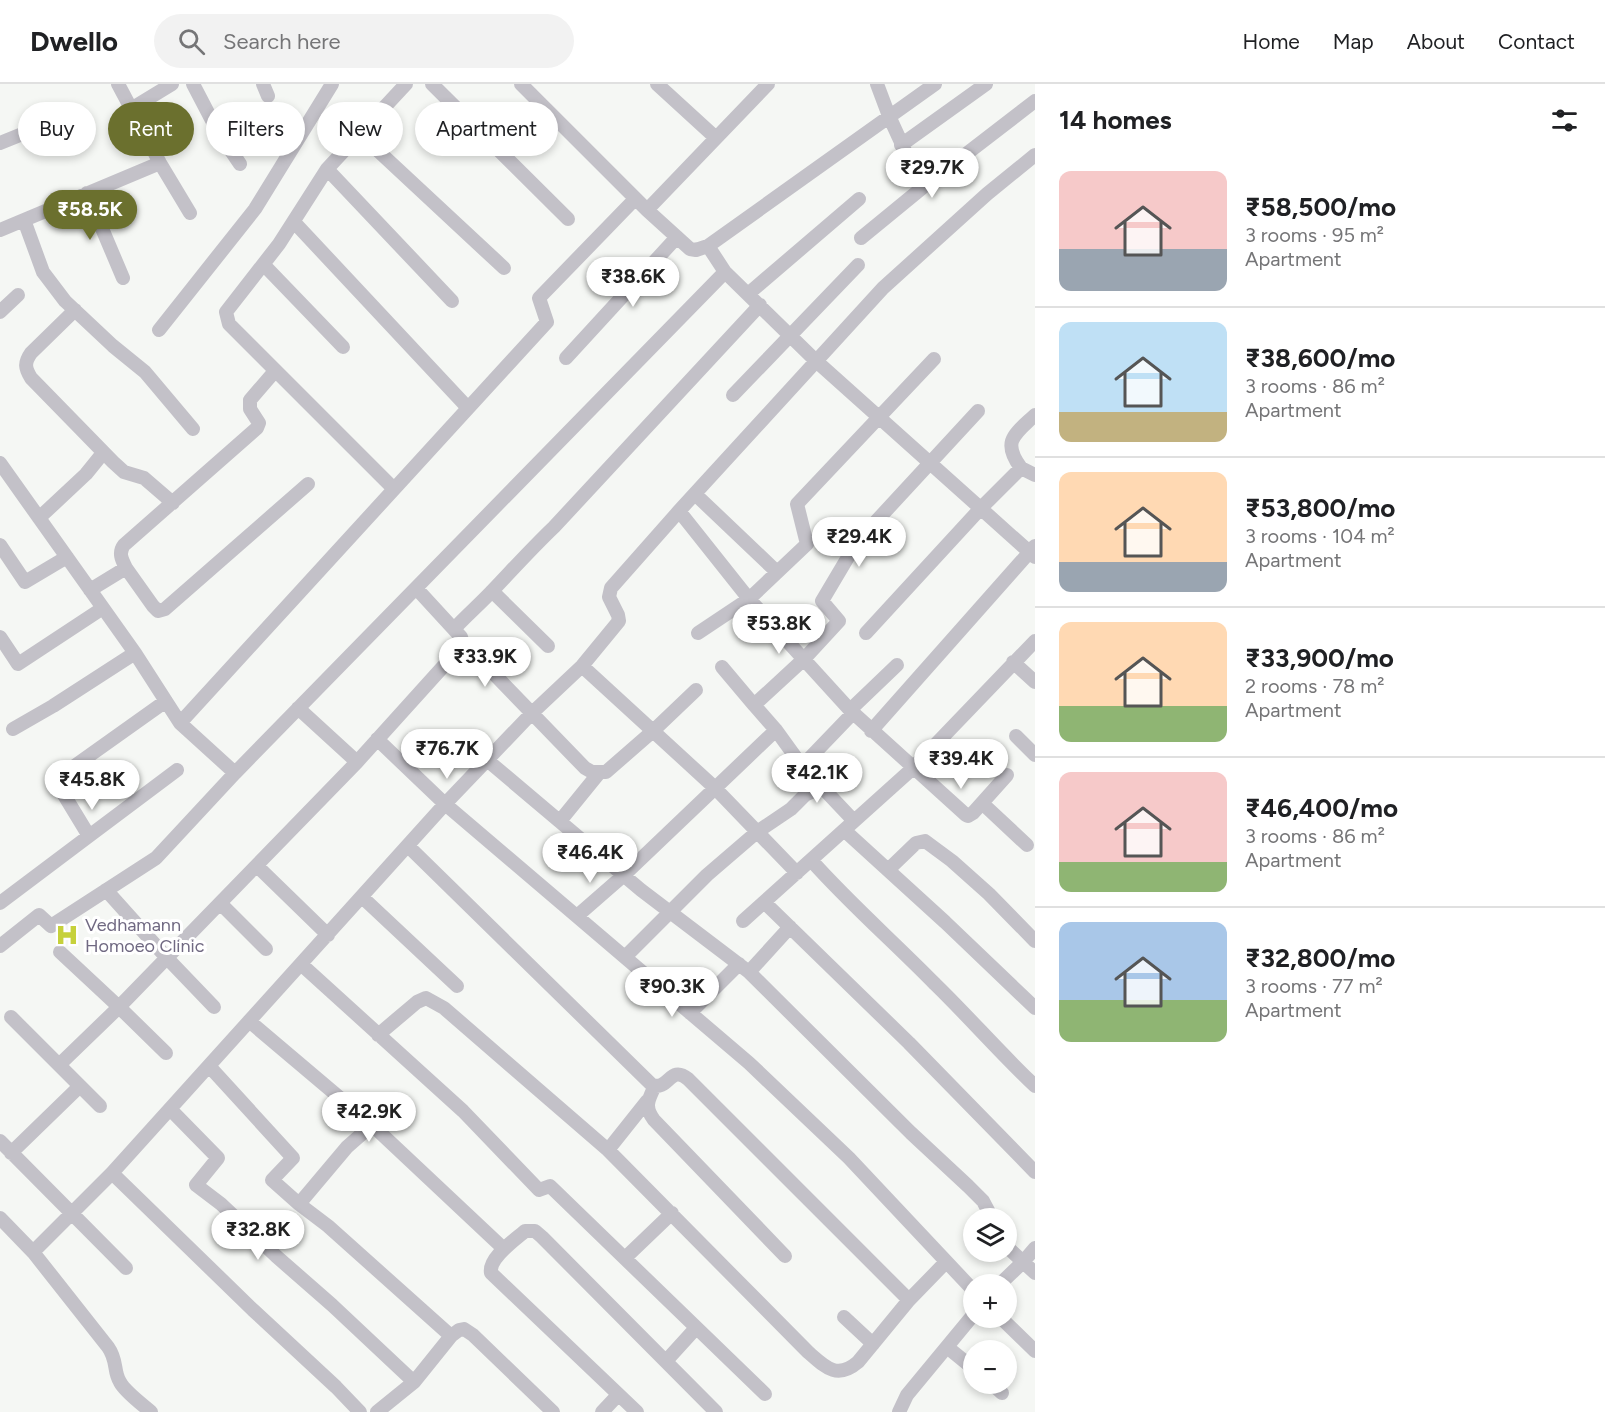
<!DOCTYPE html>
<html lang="en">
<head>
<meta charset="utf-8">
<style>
	:root { --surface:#fff; --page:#f2f2f2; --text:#202124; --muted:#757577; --line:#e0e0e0; --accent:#6b702e }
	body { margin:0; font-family:Figtree,sans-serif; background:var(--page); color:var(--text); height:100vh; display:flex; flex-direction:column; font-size:22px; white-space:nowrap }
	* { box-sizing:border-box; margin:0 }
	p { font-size:20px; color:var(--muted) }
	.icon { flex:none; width:33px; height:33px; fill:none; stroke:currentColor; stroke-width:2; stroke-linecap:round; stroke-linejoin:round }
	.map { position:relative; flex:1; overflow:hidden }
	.sheet { display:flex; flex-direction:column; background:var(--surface); width:570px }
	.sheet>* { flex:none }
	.guide { position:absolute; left:18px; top:18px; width:570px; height:54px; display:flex; gap:12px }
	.controls { position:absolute; left:963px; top:1124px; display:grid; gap:12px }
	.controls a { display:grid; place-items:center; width:54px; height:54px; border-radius:50%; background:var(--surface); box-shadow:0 3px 9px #0003; font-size:30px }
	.price { position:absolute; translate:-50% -51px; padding:0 14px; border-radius:21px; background:#fff; color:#222; font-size:20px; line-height:39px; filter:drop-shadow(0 2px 3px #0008) }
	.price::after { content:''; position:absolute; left:50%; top:36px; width:18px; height:14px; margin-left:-9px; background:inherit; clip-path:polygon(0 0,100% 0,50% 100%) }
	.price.on { background:var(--accent); color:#fff }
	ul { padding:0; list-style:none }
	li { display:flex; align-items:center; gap:18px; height:150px; padding:0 24px }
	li+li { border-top:2px solid var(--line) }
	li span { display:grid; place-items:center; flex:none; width:168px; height:120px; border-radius:12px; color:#555 }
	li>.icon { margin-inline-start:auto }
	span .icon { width:72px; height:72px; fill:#fffc; stroke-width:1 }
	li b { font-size:26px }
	h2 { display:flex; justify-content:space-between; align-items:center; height:72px; padding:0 24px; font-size:26px }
	.pill { padding:0 21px; border-radius:27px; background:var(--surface); box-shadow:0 3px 9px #0003; font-size:21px; line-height:54px }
	.pill.on { background:var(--accent); color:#fff }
	header { display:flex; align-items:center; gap:36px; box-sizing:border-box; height:84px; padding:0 30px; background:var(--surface); border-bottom:2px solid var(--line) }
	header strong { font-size:28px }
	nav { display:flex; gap:33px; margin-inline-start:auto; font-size:21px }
	.search { width:420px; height:54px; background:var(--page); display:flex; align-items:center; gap:15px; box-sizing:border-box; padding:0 21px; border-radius:33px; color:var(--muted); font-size:22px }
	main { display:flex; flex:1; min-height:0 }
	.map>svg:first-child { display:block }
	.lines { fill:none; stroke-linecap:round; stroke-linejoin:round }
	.minor { stroke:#c3c1c8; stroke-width:14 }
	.labels { text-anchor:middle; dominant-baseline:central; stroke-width:6; stroke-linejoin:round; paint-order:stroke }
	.poi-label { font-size:18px; fill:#706982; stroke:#fff; text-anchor:start }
</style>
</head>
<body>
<header>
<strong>Dwello</strong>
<div class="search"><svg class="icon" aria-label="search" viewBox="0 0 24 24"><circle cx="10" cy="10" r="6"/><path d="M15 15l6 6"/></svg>Search here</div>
<nav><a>Home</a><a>Map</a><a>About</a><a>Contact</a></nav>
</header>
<main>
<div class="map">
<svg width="1035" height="1328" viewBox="0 0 1035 1328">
	<rect width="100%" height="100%" fill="#f5f7f4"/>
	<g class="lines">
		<path class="minor" d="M 118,0 L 160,79 L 190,129
			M 193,0 L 217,46 L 240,80
			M 263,0 L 268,12
			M 432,0 L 568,135
			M 521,0 L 647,126 L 690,165 L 696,166 L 708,162 L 935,0
			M 657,0 L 716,54
			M 877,0 L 889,32 L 922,104 L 1035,17
			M 131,25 L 172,0
			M 360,50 L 504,184
			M 0,59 L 52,38
			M 901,61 L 986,0
			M 327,85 L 452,217
			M 87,109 L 123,194
			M 647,126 L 768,0
			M 24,136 L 43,188 L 65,217 L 113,262 L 145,288 L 193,345
			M 294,138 L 468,324
			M 0,146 L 160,79
			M 861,154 L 922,104
			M 708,162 L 725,188 L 815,276 L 1035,473
			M 264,181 L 343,263
			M 748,210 L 859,115
			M 75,226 L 31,269 C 24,279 25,284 31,294 L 113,378 L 124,388 L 144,394 L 173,419
			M 0,228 L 18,211
			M 159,246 L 255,125 L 332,0
			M 566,274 L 677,153
			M 733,311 L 858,181
			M 0,379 L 135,569 L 180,639 L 235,689
			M 1021,384 L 1035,391
			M 394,405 L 229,240 L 226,228 L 279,160 L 327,85 L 406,0
			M 695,410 L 777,488
			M 679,427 L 749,515 L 850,626 L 966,731 L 968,732 L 973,729 L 1007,691
			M 39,434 L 86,390 L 103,369
			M 0,461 L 25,498 L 67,473
			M 126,484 L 153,522 L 158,527 L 165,525 L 308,400
			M 90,506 L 126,484 C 122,476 118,469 124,461 L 257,344 L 259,339 L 250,325 L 250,316 L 275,287
			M 492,507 L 548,562
			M 454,545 C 467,531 481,519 494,505 C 514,484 533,463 554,443 L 760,221
			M 698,549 L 749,515 L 807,460 L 797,420 L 934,275
			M 866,549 L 981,424 L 1021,384 C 1001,357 1015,350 1035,331
			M 0,553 L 18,580 L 103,524
			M 462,557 L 585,684 L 592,688 L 606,688 L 653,647 L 696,606
			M 1013,578 L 1035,598
			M 582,582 L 714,703 L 797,789
			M 722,583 L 754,621
			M 298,624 L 357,678
			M 850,626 L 897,581
			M 180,639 L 547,238 L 539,214 L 635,115
			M 13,645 L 53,622 L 135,569
			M 776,646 L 754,621 L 804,575 L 839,537 L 822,517 L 857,458 L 978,327
			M 871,647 L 1035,462
			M 1016,652 L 1035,671
			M 377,655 L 445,720 L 749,979 L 849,1074 L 974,1207
			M 487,676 L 641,806 L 749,888 L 911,1049 L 968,1102 L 983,1117 L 992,1134
			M 802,682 L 854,737
			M 982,719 L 1027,761
			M 560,737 L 599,689
			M 844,746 L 945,838 L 1035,924
			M 89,752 L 177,686
			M 409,763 L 652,1001 C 669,1007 670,980 688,995 L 909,1216 L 945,1179
			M 811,776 C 850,820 894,858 935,900 C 969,933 1000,969 1035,1002
			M 257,782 L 328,851
			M 889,785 L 916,759 L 925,757 L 952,777 L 989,810 L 1035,857
			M 106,806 L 167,874 L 214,923
			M 362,813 L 457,902
			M 764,818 L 909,959 L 1035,1088
			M 0,819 L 89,752 L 55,696 L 166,617
			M 220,819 L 266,865
			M 577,832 L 624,791 L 776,646 L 802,682 L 853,629
			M 743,837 L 912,685 L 1035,557
			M 0,862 L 39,831 L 51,842 L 156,774 L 235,689 L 725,188
			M 60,868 L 119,923 L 357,678 L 459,565 L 462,557 L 461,553 L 416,504
			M 625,873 L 707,791 L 757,748 L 791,725 L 805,711 L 822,703
			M 302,881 L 463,1027 L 539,1106 L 550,1102 L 765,1310
			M 749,888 L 790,843
			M 690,929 L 739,880
			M 249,937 L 372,1041 L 504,1165
			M 378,951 L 417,918 L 426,914 L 444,924 L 608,1066 L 808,1268 C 825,1283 837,1296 858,1278 L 909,1216
			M 59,981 L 119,923 L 166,969
			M 209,982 L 293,1074 L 272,1096 L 299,1120
			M 80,1002 L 100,1022
			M 655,1002 C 648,1016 644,1023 654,1036 L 785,1172
			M 170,1025 L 218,1074 L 196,1101 L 221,1120 L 276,1172 L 332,1221 L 414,1298
			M 372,1041 L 347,1063 L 299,1120 L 328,1142 L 451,1252
			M 0,1057 L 126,1184
			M 608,1066 L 647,1017
			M 11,1069 L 80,1002 L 11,933
			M 112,1089 L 253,1226 L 336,1303 L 360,1328
			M 0,1134 L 33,1168 L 112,1089 L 445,720 L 531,630 L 582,582 L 619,537 L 618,531 L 609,513 L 611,504 L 679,427 L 883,204 L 987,110 L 1035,71
			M 1006,1162 L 1035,1189
			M 33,1168 L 108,1263 C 118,1277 113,1287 120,1298 C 125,1308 142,1320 151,1328
			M 625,1174 L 672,1129
			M 1000,1200 L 1023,1178 L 1035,1164
			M 844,1233 L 873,1260
			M 1000,1233 L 1035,1267
			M 947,1263 L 974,1285
			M 666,1277 L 696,1244
			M 991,1299 L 1002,1309
			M 377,1328 L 414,1298 L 451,1252 L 459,1246 L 464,1245 L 473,1251 L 553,1328
			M 602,1328 L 618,1311
			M 637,1328 L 491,1189 C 488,1174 515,1156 525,1147 L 535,1147 L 542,1153 L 716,1328
			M 899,1328 L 907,1311 L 974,1230"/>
	</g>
	<defs>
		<g id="hospital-bare" transform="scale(1.8)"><path d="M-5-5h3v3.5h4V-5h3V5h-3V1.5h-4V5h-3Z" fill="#c6d13b" stroke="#fff" stroke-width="2.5" paint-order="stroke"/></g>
	</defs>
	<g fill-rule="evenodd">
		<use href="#hospital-bare" x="67" y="851"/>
	</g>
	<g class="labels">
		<g class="poi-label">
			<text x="85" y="841">Vedhamann<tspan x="85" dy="21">Homoeo Clinic</tspan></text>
		</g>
	</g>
</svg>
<div class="controls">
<a><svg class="icon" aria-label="layers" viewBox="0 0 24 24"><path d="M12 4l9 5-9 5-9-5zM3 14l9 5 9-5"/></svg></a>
<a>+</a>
<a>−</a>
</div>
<b class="price" style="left:932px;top:115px">₹29.7K</b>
<b class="price on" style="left:90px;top:157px">₹58.5K</b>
<b class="price" style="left:633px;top:224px">₹38.6K</b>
<b class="price" style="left:859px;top:484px">₹29.4K</b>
<b class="price" style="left:779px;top:571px">₹53.8K</b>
<b class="price" style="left:485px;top:604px">₹33.9K</b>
<b class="price" style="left:447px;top:696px">₹76.7K</b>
<b class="price" style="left:961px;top:706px">₹39.4K</b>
<b class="price" style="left:817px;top:720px">₹42.1K</b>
<b class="price" style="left:92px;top:727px">₹45.8K</b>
<b class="price" style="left:590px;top:800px">₹46.4K</b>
<b class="price" style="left:672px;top:934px">₹90.3K</b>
<b class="price" style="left:369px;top:1059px">₹42.9K</b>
<b class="price" style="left:258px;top:1177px">₹32.8K</b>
<div class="guide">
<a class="pill">Buy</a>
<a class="pill on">Rent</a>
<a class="pill">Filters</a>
<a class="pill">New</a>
<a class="pill">Apartment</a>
</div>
</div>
<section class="sheet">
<h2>14 homes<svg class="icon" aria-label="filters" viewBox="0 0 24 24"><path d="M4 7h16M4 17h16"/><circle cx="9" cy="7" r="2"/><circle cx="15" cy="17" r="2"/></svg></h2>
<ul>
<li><span style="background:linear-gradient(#f6c9c9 65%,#9aa5b1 0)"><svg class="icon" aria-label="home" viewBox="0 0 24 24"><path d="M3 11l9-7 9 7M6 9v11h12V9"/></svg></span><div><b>₹58,500/mo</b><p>3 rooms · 95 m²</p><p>Apartment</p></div></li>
<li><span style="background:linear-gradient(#bfe0f5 75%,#c2b280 0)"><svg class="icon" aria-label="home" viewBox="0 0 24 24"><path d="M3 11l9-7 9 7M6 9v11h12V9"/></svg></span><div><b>₹38,600/mo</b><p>3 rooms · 86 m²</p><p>Apartment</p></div></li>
<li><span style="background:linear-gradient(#ffd9b3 75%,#9aa5b1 0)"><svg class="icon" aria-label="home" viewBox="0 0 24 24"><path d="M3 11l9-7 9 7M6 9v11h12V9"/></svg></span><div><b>₹53,800/mo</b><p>3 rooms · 104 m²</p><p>Apartment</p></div></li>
<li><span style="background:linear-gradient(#ffd9b3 70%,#8fb573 0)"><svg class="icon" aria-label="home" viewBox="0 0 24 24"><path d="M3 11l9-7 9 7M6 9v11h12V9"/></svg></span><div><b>₹33,900/mo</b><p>2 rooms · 78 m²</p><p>Apartment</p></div></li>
<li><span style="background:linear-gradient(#f6c9c9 75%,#8fb573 0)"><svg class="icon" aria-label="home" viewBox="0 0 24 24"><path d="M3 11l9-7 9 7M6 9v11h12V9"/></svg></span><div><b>₹46,400/mo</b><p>3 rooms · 86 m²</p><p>Apartment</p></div></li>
<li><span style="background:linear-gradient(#a9c7e8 65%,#8fb573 0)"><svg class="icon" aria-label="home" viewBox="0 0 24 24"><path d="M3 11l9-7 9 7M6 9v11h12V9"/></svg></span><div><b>₹32,800/mo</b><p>3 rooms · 77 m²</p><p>Apartment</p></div></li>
</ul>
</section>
</main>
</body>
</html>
